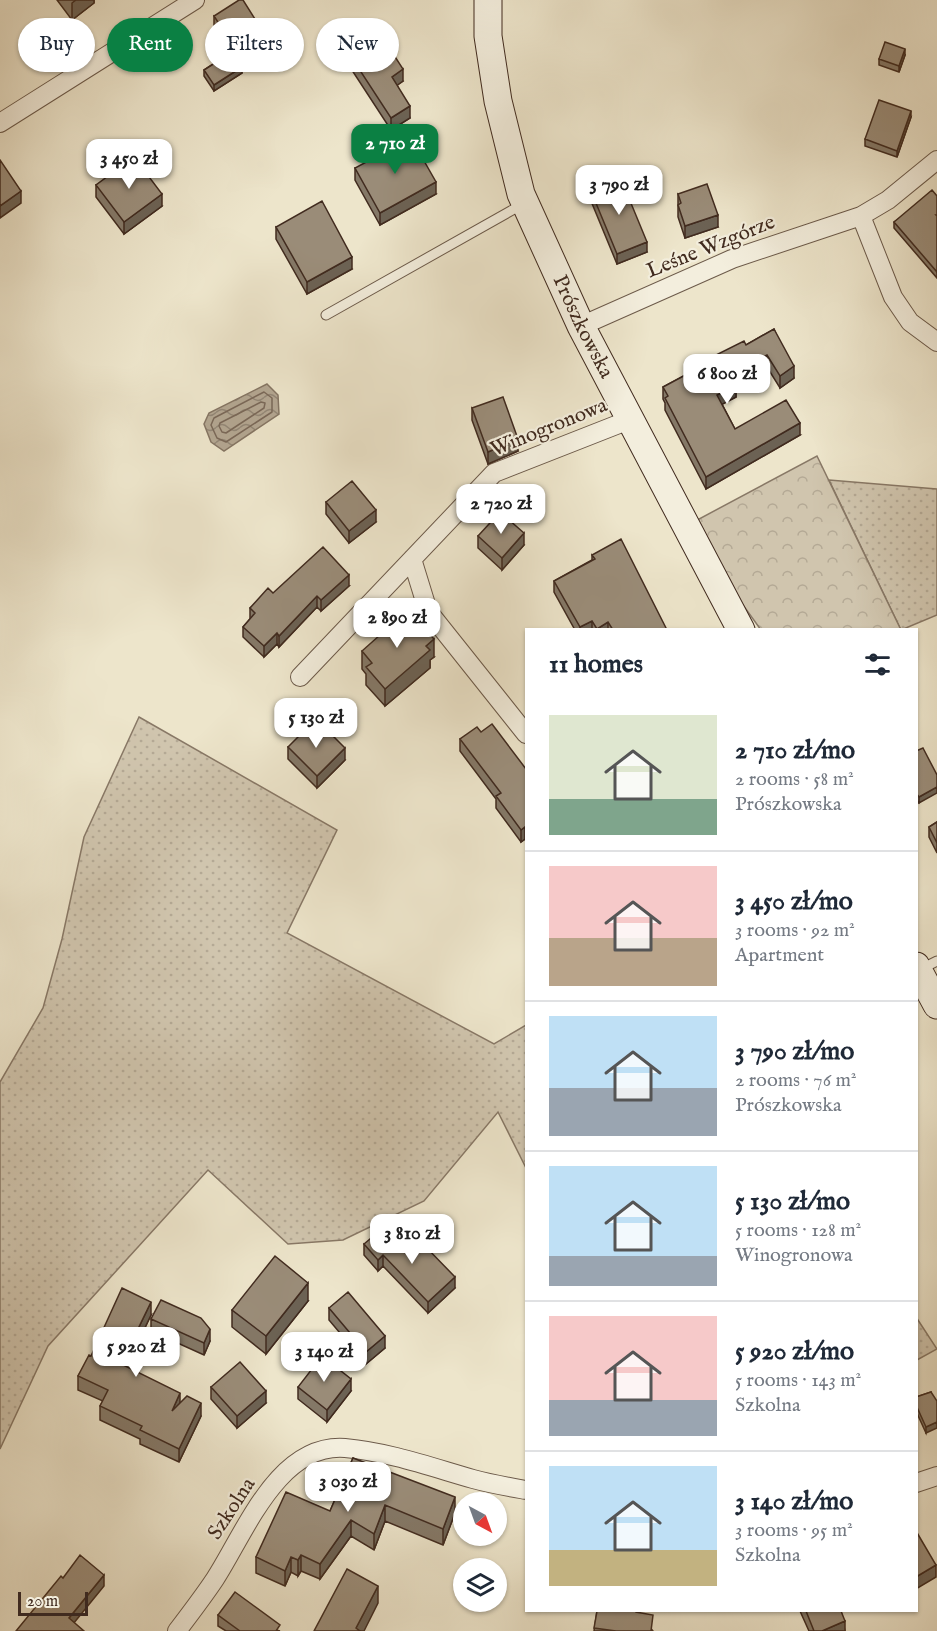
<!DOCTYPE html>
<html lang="en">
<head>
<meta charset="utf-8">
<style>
	:root { --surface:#fff; --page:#f6f6f7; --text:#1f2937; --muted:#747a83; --line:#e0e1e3; --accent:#0b8043 }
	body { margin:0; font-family:"IM FELL English",serif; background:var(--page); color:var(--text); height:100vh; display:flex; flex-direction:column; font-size:22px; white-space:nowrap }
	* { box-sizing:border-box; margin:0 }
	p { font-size:20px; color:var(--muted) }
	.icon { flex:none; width:33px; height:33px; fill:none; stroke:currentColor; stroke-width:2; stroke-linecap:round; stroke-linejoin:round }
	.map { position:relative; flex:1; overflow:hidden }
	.details { position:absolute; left:525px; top:628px; width:393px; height:984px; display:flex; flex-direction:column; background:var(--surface); border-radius:0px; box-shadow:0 2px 4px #0004 }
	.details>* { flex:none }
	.hud { position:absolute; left:18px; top:18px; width:417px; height:54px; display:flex; gap:12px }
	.needle { width:39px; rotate:139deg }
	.controls { position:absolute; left:453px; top:1492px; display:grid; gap:12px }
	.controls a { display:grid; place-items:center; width:54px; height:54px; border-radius:50%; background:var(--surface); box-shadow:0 2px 4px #0004; font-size:30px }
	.scale { position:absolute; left:18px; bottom:15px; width:70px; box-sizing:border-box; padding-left:6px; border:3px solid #412b1f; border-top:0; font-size:16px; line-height:21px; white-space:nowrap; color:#412b1f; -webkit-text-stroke:4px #f3eedd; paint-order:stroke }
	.price { position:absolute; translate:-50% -51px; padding:0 14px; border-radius:12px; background:#fff; color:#222; font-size:20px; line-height:39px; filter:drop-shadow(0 2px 3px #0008) }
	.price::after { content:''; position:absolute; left:50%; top:36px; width:18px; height:14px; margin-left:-9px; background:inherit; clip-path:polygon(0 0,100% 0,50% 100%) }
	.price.on { background:var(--accent); color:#fff }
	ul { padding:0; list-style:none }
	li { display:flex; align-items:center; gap:18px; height:150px; padding:0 24px }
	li+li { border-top:2px solid var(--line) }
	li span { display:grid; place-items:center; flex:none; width:168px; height:120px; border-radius:0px; color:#555 }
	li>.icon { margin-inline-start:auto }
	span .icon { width:72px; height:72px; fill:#fffc; stroke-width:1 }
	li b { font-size:26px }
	h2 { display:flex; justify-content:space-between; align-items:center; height:72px; padding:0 24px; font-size:26px }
	.tag { padding:0 21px; border-radius:27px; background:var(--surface); box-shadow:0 2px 4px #0004; font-size:21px; line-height:54px }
	.tag.on { background:var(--accent); color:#fff }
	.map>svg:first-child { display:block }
	.grass { fill:url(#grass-dots); stroke:#887866; stroke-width:1.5 }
	.forest { fill:url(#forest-crowns); stroke:#887866; stroke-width:1.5 }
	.water { fill:url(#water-waves); stroke:#857563; stroke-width:1.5 }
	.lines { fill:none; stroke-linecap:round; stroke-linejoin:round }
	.shore { stroke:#7a6858; stroke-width:1.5 }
	.lane-casing { stroke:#6c5a4a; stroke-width:11 }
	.street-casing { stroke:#6c5a4a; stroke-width:20 }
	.secondary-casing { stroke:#412b1f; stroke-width:29 }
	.lane { stroke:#f3eedd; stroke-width:9 }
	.street { stroke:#f3eedd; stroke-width:18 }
	.secondary { stroke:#f3eedd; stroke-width:27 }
	.wall { fill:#847867; stroke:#412b1f; stroke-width:1.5 }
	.shaded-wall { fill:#6c6254; stroke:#412b1f; stroke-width:1.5 }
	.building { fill:#9a8c78; stroke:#412b1f; stroke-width:1.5 }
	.labels { text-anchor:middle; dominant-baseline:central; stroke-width:4.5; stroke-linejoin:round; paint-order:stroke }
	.street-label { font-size:21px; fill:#412b1f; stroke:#f3eedd }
</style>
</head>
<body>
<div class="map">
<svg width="937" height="1631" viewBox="0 0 937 1631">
	<defs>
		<pattern id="grass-dots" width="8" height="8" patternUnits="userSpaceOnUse" patternTransform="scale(1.5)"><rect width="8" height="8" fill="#d0c5ae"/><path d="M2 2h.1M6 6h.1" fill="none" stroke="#b4a995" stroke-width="1.8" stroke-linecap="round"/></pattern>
		<pattern id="forest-crowns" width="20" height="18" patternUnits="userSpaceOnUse" patternTransform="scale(1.5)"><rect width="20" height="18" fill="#d0c5ae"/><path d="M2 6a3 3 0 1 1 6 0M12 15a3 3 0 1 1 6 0" fill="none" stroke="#b4a995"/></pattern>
		<pattern id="water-waves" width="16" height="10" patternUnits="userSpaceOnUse" patternTransform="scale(1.5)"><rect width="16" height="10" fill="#b3a691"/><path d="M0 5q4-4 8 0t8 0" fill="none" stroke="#938776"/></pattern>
	</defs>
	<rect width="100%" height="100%" fill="#ede5cb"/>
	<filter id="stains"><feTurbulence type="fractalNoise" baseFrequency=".00333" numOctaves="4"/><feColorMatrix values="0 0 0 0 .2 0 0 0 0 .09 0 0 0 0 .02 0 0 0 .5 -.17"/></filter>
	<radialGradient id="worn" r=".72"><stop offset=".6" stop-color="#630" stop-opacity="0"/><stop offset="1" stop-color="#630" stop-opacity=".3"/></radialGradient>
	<path class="grass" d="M 829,480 L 937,489 L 937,615 L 901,630 Z
		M 139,717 L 337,830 L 287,933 L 494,1044 L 526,1025 L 526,1168 L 498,1112 L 424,1201 L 343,1240 L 288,1244 L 208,1170 L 48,1346 L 0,1449 L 0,1082 L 43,1008 L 62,939 L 84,837 Z
		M 916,1317 L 937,1349 L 917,1360 L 916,1360 Z"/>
	<path class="forest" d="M 817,456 L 901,630 L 761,630 L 686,526 Z"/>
	<path class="water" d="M 267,384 L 278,395 L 279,414 L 224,451 L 211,442 L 204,424 L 209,413 Z"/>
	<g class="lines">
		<path class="shore" d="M 264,392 L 272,398 L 272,412 L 226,442 L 217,438 L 211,425 L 214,418 Z
			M 261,402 L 265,403 L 264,408 L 226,433 L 222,432 L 219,426 L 220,423 Z"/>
		<g class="lane-casing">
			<path id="lane" d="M 326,315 L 523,204
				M 921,969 L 937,961"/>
		</g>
		<g class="street-casing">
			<path id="street" d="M 0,123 L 195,0
				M 861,216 L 893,297 L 910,322 L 937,342
				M 581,326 L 732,259 L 861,216 L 888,200 L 937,160
				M 412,559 L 428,611 L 526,734
				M 300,677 L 494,473 L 629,420
				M 916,1483 L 937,1476
				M 177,1631 C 190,1614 203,1597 215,1579 C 245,1533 278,1443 345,1448 C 389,1452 431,1467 473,1479 C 491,1484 509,1487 526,1490"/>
		</g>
		<g class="secondary-casing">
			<g id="secondary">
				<path id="s1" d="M 488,0 L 488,36 L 498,101 L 521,194 L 581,326 L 741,630"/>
				<path d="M 916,966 L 937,1005"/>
			</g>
		</g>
		<use href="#lane" class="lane"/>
		<use href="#street" class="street"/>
		<use href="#secondary" class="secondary"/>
	</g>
	<path class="wall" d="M 57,0 L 94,0 L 94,3 L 72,20 Z
		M 214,16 L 260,39 L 234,55 L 242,73 L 214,91 L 204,76 L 204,70 L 230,53 L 214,28 Z
		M 346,49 L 403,81 L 397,85 L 410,118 L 391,130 L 346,61 Z
		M 905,55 L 899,72 L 879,65 L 879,59 Z
		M 911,117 L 897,157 L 865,146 L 865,139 Z
		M 355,168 L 436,194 L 380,225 L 355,180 Z
		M 96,185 L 162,206 L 124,234 L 96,197 Z
		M 591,191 L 647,252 L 617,264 L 591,201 Z
		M 678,194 L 718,227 L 685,238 L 678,217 Z
		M 937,196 L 937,278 L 894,228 L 894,222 Z
		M 276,227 L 352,269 L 307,294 L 276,239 Z
		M 774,329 L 794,378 L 780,388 L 767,367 L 735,384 L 736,397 L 722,404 L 735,429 L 800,435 L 706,489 L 665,410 L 665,403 L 663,399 L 663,387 L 706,364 L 706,360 L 746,345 Z
		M 472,408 L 518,451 L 488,464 L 472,420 Z
		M 326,502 L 376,522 L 349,543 L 326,514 Z
		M 478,536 L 524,545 L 502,570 L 478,548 Z
		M 592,555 L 667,630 L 575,630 L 554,592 L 554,581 L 592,560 Z
		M 349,586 L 321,611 L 317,607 L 279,647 L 277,644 L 264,657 L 243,637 L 243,627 L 250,619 L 250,608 L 273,593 Z
		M 362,651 L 434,657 L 430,660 L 430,668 L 385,706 L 366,685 L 366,674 L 362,669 Z
		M 481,732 L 526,769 L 526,841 L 525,839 L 521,842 L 496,808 L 496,799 L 460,751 L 460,739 Z
		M 288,747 L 345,760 L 317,788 L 288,759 Z
		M 916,751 L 937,775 L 919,803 L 916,799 Z
		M 937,822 L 937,853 L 929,837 L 929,827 Z
		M 364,1244 L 455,1288 L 428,1313 L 383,1266 L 378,1271 L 364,1255 Z
		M 308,1301 L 266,1354 L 232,1327 L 232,1310 Z
		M 329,1308 L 385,1348 L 366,1364 L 329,1320 Z
		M 151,1315 L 126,1367 L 201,1416 L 179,1462 L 140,1444 L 140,1439 L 100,1420 L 100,1406 L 103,1401 L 78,1390 L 78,1376 L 91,1356 Z
		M 151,1319 L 210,1341 L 204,1355 L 151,1331 Z
		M 211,1387 L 266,1403 L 237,1428 L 211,1399 Z
		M 298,1387 L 351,1391 L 327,1422 L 298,1399 Z
		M 931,1392 L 926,1433 L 916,1411 L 916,1397 Z
		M 353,1458 L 455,1513 L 443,1545 L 385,1521 L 374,1550 L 351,1536 L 320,1579 L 301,1571 L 298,1576 L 291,1572 L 285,1586 L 256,1573 L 256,1557 L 330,1511 Z
		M 597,1611 L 639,1611 L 638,1613 L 653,1631 L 594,1631 Z
		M 800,1611 L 841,1611 L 845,1631 L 809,1631 Z
		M 218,1615 L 280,1631 L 226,1631 L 218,1626 Z"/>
	<path class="shaded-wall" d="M 76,0 L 94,0 L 94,3 L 72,20 L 72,3 Z
		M 260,27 L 260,39 L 232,56 L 232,44 Z
		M 905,49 L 905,55 L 899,72 L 899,66 Z
		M 242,67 L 242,73 L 214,91 L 214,85 Z
		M 403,69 L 403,81 L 392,89 L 392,77 Z
		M 410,106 L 410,118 L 391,130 L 391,118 Z
		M 911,111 L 911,117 L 897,157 L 897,151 Z
		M 436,182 L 436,194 L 380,225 L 380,213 Z
		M 21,191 L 21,203 L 0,218 L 0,206 Z
		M 162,194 L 162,206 L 124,234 L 124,222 Z
		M 718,215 L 718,227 L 685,238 L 685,226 Z
		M 647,242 L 647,252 L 617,264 L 617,254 Z
		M 352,257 L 352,269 L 307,294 L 307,282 Z
		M 767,355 L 767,367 L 730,386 L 730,374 Z
		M 794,366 L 794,378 L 780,388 L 780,376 Z
		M 736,385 L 736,397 L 717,407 L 717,395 Z
		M 800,423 L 800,435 L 706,489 L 706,477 Z
		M 518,439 L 518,451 L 488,464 L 488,452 Z
		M 376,510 L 376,522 L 349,543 L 349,531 Z
		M 524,533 L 524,545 L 502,570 L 502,558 Z
		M 349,575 L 349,586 L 321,611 L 321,600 Z
		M 317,596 L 317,607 L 279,647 L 279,636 Z
		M 592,621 L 592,630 L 580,630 L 580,627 Z
		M 608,622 L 608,630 L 597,630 L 597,629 Z
		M 277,633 L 277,644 L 264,657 L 264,646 Z
		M 434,639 L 434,657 L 430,660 L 430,668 L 385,706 L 385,689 L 426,646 Z
		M 345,748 L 345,760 L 317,788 L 317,776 Z
		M 937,787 L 937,793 L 919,803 L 919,797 Z
		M 525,827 L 525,839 L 521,842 L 521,830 Z
		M 383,1255 L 383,1266 L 378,1271 L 378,1260 Z
		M 455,1277 L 455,1288 L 428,1313 L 428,1302 Z
		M 308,1283 L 308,1301 L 266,1354 L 266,1336 Z
		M 151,1302 L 151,1315 L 121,1378 L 121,1364 Z
		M 210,1329 L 210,1341 L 204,1355 L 204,1343 Z
		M 385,1336 L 385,1348 L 366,1364 L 366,1352 Z
		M 351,1379 L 351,1391 L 327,1422 L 327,1410 Z
		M 266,1391 L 266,1403 L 237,1428 L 237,1416 Z
		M 180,1393 L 180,1406 L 172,1411 Z
		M 201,1403 L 201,1416 L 179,1462 L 179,1449 Z
		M 937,1422 L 937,1428 L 926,1433 L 926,1427 Z
		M 455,1497 L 455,1513 L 443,1545 L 443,1529 Z
		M 385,1505 L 385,1521 L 374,1550 L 374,1534 Z
		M 351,1520 L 351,1536 L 320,1579 L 320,1564 Z
		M 301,1555 L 301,1571 L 298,1576 L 298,1560 Z
		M 291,1557 L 291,1572 L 285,1586 L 285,1571 Z
		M 936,1565 L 936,1577 L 916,1589 L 916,1577 Z
		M 104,1575 L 104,1586 L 69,1629 L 69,1618 Z
		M 378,1586 L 378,1603 L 364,1631 L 356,1631 L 356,1628 Z
		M 845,1621 L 845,1631 L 822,1631 Z"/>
	<path class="building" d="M 239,0 L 243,0 L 260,27 L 232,44 L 214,16 Z
		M 377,29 L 403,69 L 392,77 L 410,106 L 391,118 L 346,49 Z
		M 885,42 L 905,49 L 899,66 L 879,59 Z
		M 232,52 L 242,67 L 214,85 L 204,70 Z
		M 879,100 L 911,111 L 897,151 L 865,139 Z
		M 411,138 L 436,182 L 380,213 L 355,168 Z
		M 134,157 L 162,194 L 124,222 L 96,185 Z
		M 0,160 L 21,191 L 0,206 Z
		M 621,179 L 647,242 L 617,254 L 591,191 Z
		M 707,184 L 718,215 L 685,226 L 678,205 L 681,203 L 678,194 Z
		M 932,190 L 937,196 L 937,215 L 936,215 L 937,216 L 937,272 L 894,222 Z
		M 322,201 L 352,257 L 307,282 L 276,227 Z
		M 774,329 L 794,366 L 780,376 L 767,355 L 730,374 L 736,385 L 717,395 L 735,429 L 786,400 L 800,423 L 706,477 L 665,398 L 668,396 L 663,387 L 708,363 L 706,360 L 744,341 L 746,345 Z
		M 503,397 L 518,439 L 488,452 L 472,408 Z
		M 352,481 L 376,510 L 349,531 L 326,502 Z
		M 500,512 L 524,533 L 502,558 L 478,536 Z
		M 621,539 L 667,630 L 613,630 L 608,622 L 597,629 L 592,621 L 580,627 L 554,581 L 595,559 L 592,555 Z
		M 323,547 L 349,575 L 321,600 L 317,596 L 279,636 L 277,633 L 264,646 L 243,627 L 255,613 L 250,608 L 268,588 L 273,593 Z
		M 408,610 L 434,639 L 426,646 L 430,650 L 385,689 L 366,667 L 372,663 L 362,651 Z
		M 312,723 L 326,736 L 330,733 L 345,748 L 317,776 L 288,747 Z
		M 492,724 L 526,769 L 526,829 L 525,827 L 521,830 L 496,796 L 501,793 L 460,739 L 477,727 L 481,732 Z
		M 923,748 L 937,775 L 937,787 L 919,797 L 916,793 L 916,751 Z
		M 937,822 L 937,843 L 929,827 Z
		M 383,1228 L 410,1258 L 424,1245 L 455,1277 L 428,1302 L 383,1255 L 378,1260 L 364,1244 Z
		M 275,1256 L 308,1283 L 266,1336 L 232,1310 Z
		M 122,1288 L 151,1302 L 121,1364 L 180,1393 L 172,1411 L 187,1396 L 201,1403 L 179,1449 L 140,1430 L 142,1426 L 100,1406 L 108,1390 L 78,1376 L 89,1355 L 91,1356 Z
		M 348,1292 L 385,1336 L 366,1352 L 329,1308 Z
		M 161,1300 L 201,1318 L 210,1329 L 204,1343 L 151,1319 Z
		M 322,1356 L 351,1379 L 327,1410 L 298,1387 Z
		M 240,1362 L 266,1391 L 237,1416 L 211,1387 Z
		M 931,1392 L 937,1401 L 937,1422 L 926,1427 L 916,1405 L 916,1397 Z
		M 353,1458 L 455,1497 L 443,1529 L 385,1505 L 374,1534 L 351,1520 L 320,1564 L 301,1555 L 298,1560 L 291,1557 L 285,1571 L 256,1557 L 286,1492 L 330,1511 Z
		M 916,1531 L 936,1565 L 916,1577 Z
		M 80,1555 L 104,1575 L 69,1618 L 84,1631 L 16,1631 L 61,1576 L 63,1578 Z
		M 347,1569 L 378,1586 L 356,1628 L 360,1631 L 314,1631 Z
		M 235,1592 L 280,1625 L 276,1631 L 240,1631 L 218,1615 Z
		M 597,1611 L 636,1611 L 636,1612 L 653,1615 L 651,1631 L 616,1631 L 594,1628 Z
		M 806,1611 L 841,1611 L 845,1621 L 822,1631 L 814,1631 Z"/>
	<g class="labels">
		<g class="street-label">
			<text transform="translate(711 247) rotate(-22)">Leśne Wzgórze</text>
			<text stroke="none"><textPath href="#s1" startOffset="344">Prószkowska</textPath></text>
			<text transform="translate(549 428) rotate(-22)">Winogronowa</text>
			<text transform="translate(232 1509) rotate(-57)">Szkolna</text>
		</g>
	</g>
	<rect width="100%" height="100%" filter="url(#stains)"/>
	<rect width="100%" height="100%" fill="url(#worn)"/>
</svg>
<div class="controls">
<a><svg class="needle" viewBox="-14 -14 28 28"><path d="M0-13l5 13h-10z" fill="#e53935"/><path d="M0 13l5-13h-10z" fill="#747a83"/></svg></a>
<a><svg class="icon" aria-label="layers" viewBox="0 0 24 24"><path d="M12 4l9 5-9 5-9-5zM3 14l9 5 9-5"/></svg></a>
</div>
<div class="scale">20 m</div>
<b class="price on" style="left:395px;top:175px">2 710 zł</b>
<b class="price" style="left:129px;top:190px">3 450 zł</b>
<b class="price" style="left:619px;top:216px">3 790 zł</b>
<b class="price" style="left:727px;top:405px">6 800 zł</b>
<b class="price" style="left:501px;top:535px">2 720 zł</b>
<b class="price" style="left:397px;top:649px">2 890 zł</b>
<b class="price" style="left:316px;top:749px">5 130 zł</b>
<b class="price" style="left:412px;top:1265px">3 810 zł</b>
<b class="price" style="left:136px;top:1378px">5 920 zł</b>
<b class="price" style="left:324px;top:1383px">3 140 zł</b>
<b class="price" style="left:348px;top:1513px">3 030 zł</b>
<div class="hud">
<a class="tag">Buy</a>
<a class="tag on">Rent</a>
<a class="tag">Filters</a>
<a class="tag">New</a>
</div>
<section class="details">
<h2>11 homes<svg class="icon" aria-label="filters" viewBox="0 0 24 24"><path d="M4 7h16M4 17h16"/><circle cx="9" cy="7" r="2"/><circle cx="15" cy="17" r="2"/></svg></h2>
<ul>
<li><span style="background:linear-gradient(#dfe7d0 70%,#7fa58c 0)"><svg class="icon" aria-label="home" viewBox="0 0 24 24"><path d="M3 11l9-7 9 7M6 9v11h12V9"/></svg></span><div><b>2 710 zł/mo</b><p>2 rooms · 58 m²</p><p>Prószkowska</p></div></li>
<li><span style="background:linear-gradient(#f6c9c9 60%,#b9a48a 0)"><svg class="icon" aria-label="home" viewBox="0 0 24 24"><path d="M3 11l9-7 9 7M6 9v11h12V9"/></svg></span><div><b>3 450 zł/mo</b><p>3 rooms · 92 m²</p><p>Apartment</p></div></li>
<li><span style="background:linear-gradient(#bfe0f5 60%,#9aa5b1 0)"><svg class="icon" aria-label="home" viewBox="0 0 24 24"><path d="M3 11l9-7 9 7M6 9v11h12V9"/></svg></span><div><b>3 790 zł/mo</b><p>2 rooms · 76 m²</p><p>Prószkowska</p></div></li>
<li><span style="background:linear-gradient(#bfe0f5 75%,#9aa5b1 0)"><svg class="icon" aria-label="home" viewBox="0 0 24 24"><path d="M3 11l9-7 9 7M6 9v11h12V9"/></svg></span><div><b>5 130 zł/mo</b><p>5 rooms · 128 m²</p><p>Winogronowa</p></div></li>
<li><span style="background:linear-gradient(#f6c9c9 70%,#9aa5b1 0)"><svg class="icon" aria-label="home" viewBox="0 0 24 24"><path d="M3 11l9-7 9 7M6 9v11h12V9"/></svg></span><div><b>5 920 zł/mo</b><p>5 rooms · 143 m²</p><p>Szkolna</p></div></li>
<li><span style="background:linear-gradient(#bfe0f5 70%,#c2b280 0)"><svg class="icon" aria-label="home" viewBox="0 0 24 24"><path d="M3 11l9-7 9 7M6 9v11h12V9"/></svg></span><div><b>3 140 zł/mo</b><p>3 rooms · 95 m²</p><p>Szkolna</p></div></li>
</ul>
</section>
</div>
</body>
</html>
